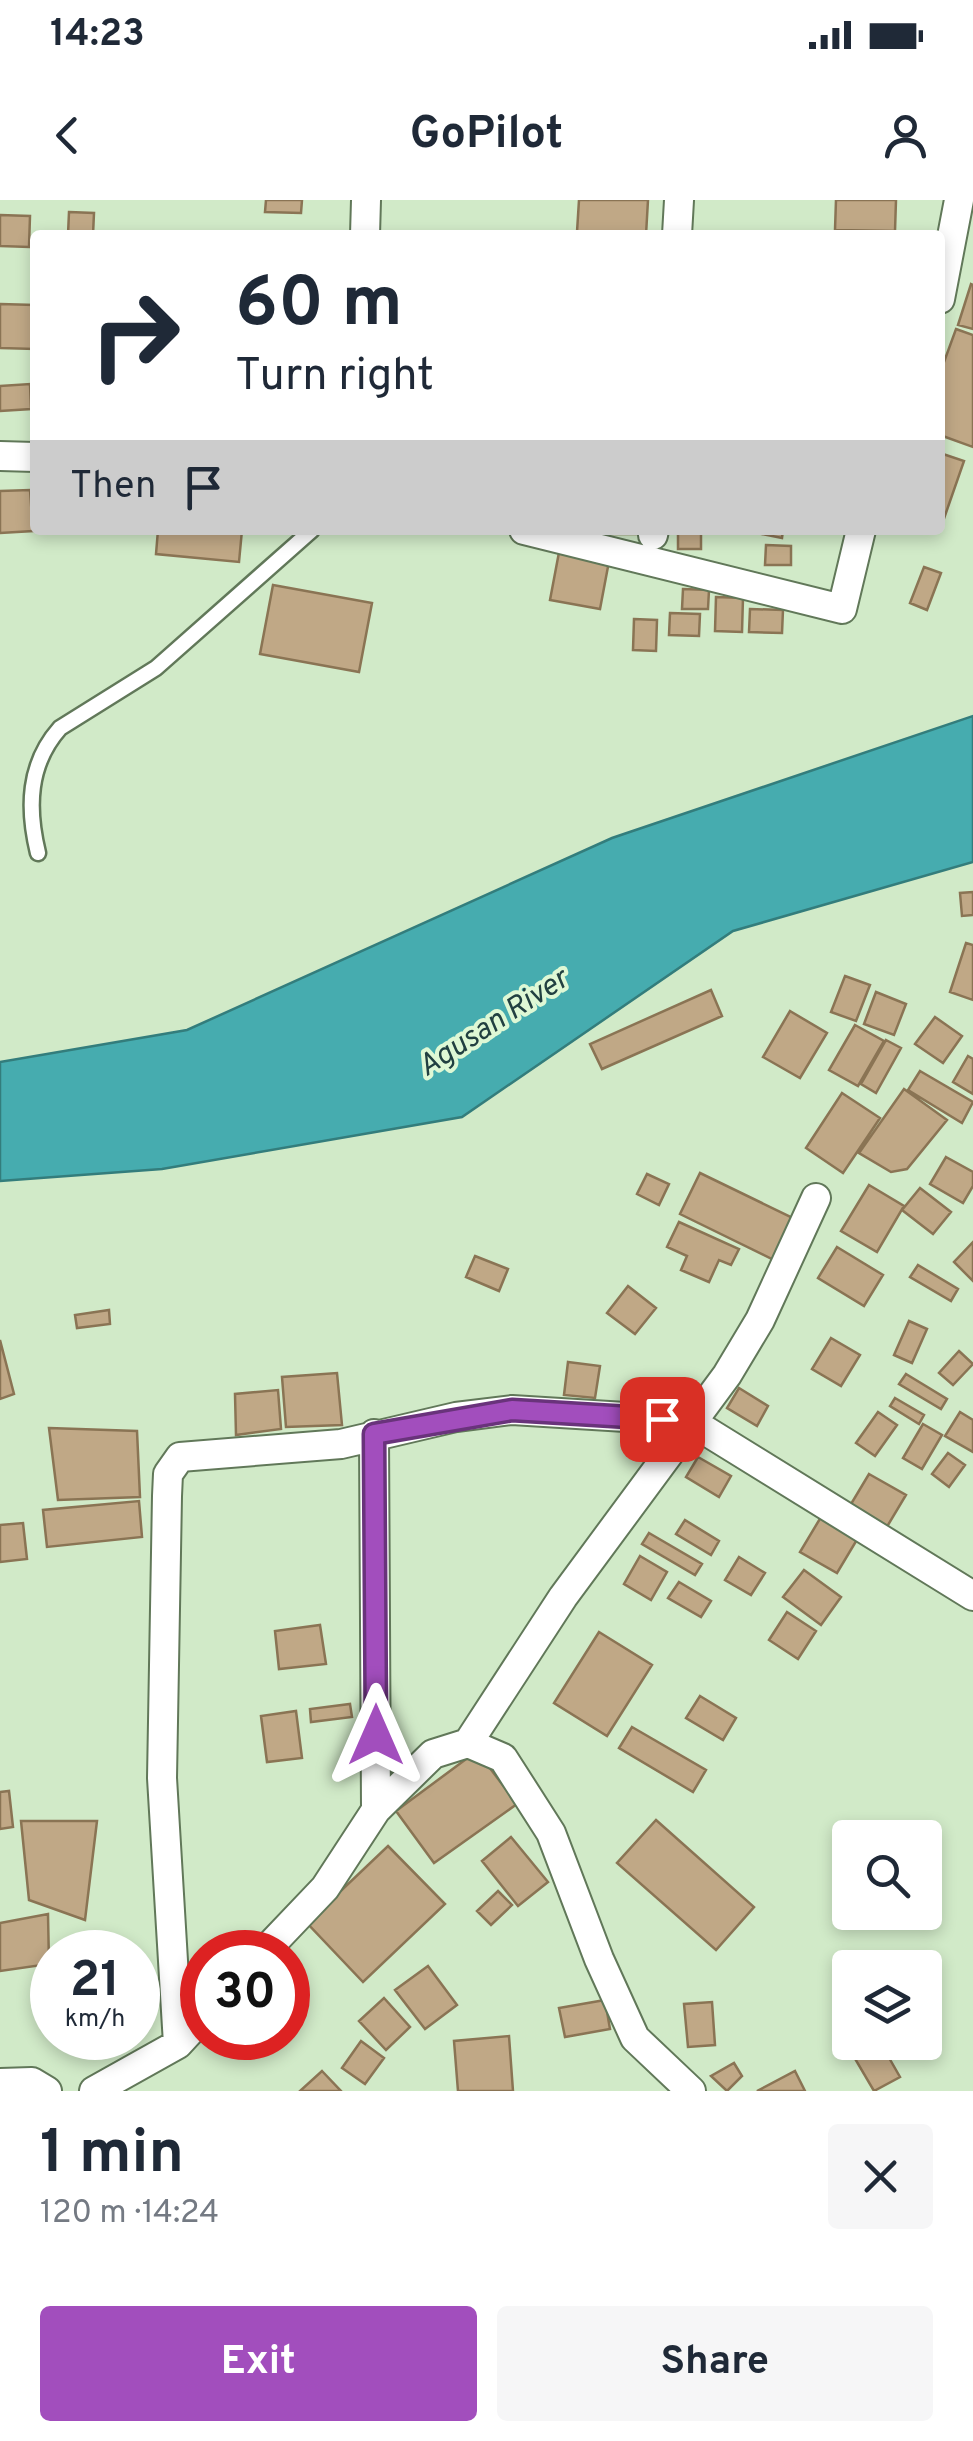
<!DOCTYPE html>
<meta charset="utf-8">
<style>
:root{--surface:#fff;--page:#f6f6f7;--text:#1f2937;--muted:#747a83;--accent:#a24ebd}
body{margin:0;font-family:Overpass,sans-serif;background:var(--page);color:var(--text);height:100vh;display:flex;flex-direction:column;font-size:38px;white-space:nowrap}
*{box-sizing:border-box;margin:0}
p{font-size:32px;color:var(--muted)}
.icon{flex:none;width:55px;height:55px;fill:none;stroke:currentColor;stroke-width:2;stroke-linecap:round;stroke-linejoin:round}
.map{position:relative;height:1891px;overflow:hidden}
.details{display:flex;flex-direction:column;background:var(--surface);flex:1}
.details>*{flex:none}
.banner{position:absolute;left:30px;top:30px;width:915px;height:305px;border-radius:10px;box-shadow:0 5px 15px #0003;background:#fff;color:var(--text);overflow:hidden}
.controls{position:absolute;left:832px;top:1620px;display:grid;gap:20px}
.controls a{display:grid;place-items:center;width:110px;height:110px;border-radius:10px;background:var(--surface);box-shadow:0 5px 15px #0003;font-size:50px}
.speed{position:absolute;left:30px;top:1730px;display:flex;gap:20px;font-size:50px;font-weight:700;text-align:center}
.speed>*{display:grid;place-content:center;width:130px;height:130px;border-radius:50%;background:var(--surface);box-shadow:0 5px 15px #0003;line-height:1}
.speed small{font-size:25px;font-weight:400}
.speed .limit{border:15px solid #d22;background:#fff;color:#111}
.pin{position:absolute;display:grid;place-items:center;width:85px;height:85px;color:#fff;margin:-42px;border-radius:20px;box-shadow:0 5px 15px #0006}
.me{position:absolute;width:110px;margin:-55px;rotate:0deg;stroke-linejoin:round;filter:drop-shadow(0 0 8px #0008)}
.turn{display:flex;align-items:center;gap:35px;height:210px;padding:0 40px;font-size:45px}
.turn .icon{width:130px;height:130px;stroke-width:2.5}
.turn b{display:block;font-size:70px;line-height:85px}
.then{display:flex;align-items:center;height:95px;padding:0 40px;background:#0003;gap:20px;font-size:38px}
.round{display:grid;place-items:center;flex:none;width:105px;height:105px;border-radius:10px;background:var(--page)}
.headline{display:flex;align-items:center;justify-content:space-between;height:170px;padding:0 40px}
h1{font-size:60px;font-weight:700;line-height:75px}
.primary-button{display:flex;gap:20px;margin-top:auto;padding:20px 40px}
.primary-button a{flex:1;height:115px;border-radius:10px;background:var(--accent);color:#fff;font-size:40px;font-weight:700;line-height:115px;text-align:center}
.primary-button a+a{background:var(--page);color:var(--text)}
.status{display:flex;justify-content:space-between;align-items:center;height:70px;padding:0 50px;background:var(--surface);direction:ltr}
.status svg{height:28px;fill:currentColor}
header{display:flex;justify-content:space-between;align-items:center;height:130px;padding:0 40px;background:var(--surface);font-size:45px;font-weight:700}
.map>svg:first-child{display:block}
</style>
<div class="status"><b>14:23</b><svg viewBox="0 0 49 12"><path d="M0 12V9h3v3zM5 12V6h3v6zM10 12V3h3v9zM15 12V0h3v12zM26 1h20v11H26zM47 4h2v5h-2z"/></svg></div>
<header><svg class="icon" aria-label="back" viewBox="0 0 24 24"><path d="M15 5l-7 7 7 7"/></svg>GoPilot<svg class="icon" aria-label="person" viewBox="0 0 24 24"><circle cx="12" cy="8" r="4"/><path d="M4 21q1-7 8-7t8 7"/></svg></header>
<div class="map">
<svg width="973" height="1891" viewBox="0 0 973 1891">
<rect width="100%" height="100%" fill="#d1eac8"/>
<!-- water -->
<path fill="#46acaf" stroke="#337d7c" stroke-width="2.5" d="M973,516V662L733,731L462,917L162,969L0,981V862L187,830L612,638Z"/>
<!-- building -->
<path fill="#c0a886" stroke="#8a7454" stroke-width="2.5" d="M266,0H302L301,13L265,12Z
M579,0H648L646,35L577,32Z
M836,0H896L895,31L835,30Z
M69,12L94,13L93,35H68Z
M0,15L30,16L29,47L0,46Z
M971,84L973,85V129L958,125Z
M0,104L35,105V149L0,148Z
M956,129L973,135V247L940,235V173Z
M30,184L31,209L0,211V186Z
M940,253L964,261L940,330Z
M30,290L33,331L0,333V291Z
M158,330H242L239,362L156,354Z
M577,330H636V334H577Z
M742,330H783L782,338Z
M678,332L701,333V349H678Z
M766,345L791,346V365H765Z
M560,347L610,356L600,409L550,400Z
M924,367L941,373L927,410L910,403Z
M273,385L372,403L359,472L260,454Z
M683,389L709,390L708,409H682Z
M716,397L743,398L742,432L715,431Z
M750,409L783,410L782,433L749,432Z
M670,413L700,414L699,436L669,435Z
M634,419L657,420L656,451L633,450Z
M973,692V715L962,716L960,693Z
M966,743L973,745V800L950,792Z
M845,776L870,785L856,821L831,812Z
M711,790L722,816L602,869L590,844Z
M876,792L906,804L894,835L864,824Z
M790,811L827,833L800,878L763,857Z
M935,817L962,836L943,863L915,844Z
M855,825L884,841L858,886L829,870Z
M886,840L901,848L876,893L861,884Z
M968,856L973,859V894L953,882Z
M920,871L973,902L962,923L908,890Z
M904,889L947,920L907,969L891,972L859,953Z
M842,893L880,918L843,973L806,948Z
M946,957L973,972V986L963,1003L930,984Z
M700,973L795,1019L774,1060L680,1014Z
M647,974L669,984L659,1005L637,994Z
M869,985L904,1006L877,1052L841,1031Z
M920,988L951,1012L933,1034L902,1010Z
M679,1022L739,1049L731,1065L719,1060L709,1082L681,1070L687,1056L667,1047Z
M973,1042V1081L954,1062Z
M837,1047L883,1075L864,1106L818,1078Z
M475,1056L508,1069L499,1091L466,1077Z
M918,1065L958,1089L951,1101L910,1077Z
M628,1086L656,1108L635,1134L607,1113Z
M109,1110L110,1124L77,1128L75,1115Z
M909,1121L927,1129L912,1163L894,1155Z
M831,1138L860,1155L841,1186L812,1169Z
M0,1140L14,1194L0,1199Z
M959,1151L973,1164L953,1185L939,1173Z
M568,1162L600,1166L595,1198L564,1195Z
M337,1173L342,1225L286,1227L282,1177Z
M906,1174L947,1199L941,1209L899,1184Z
M739,1188L768,1206L757,1226L727,1208Z
M278,1190L281,1229L236,1235L235,1194Z
M895,1198L924,1215L919,1224L890,1206Z
M878,1212L897,1225L875,1256L856,1243Z
M960,1212L973,1220V1252L945,1236Z
M923,1224L942,1235L922,1269L903,1258Z
M49,1228L137,1231L140,1297L58,1300Z
M948,1253L965,1265L949,1287L932,1274Z
M698,1257L731,1276L719,1297L686,1277Z
M869,1274L906,1295L882,1335L845,1314Z
M139,1301L142,1337L47,1347L43,1310Z
M824,1312L861,1333L837,1373L800,1352Z
M685,1320L719,1341L711,1355L676,1334Z
M23,1323L27,1359L0,1362V1325Z
M649,1333L702,1364L695,1375L642,1344Z
M640,1356L667,1372L651,1400L624,1384Z
M739,1357L765,1373L751,1395L725,1380Z
M804,1370L841,1397L821,1425L783,1397Z
M679,1382L711,1401L701,1417L668,1398Z
M787,1412L816,1431L798,1459L769,1440Z
M320,1425L326,1464L279,1469L275,1431Z
M599,1432L652,1465L607,1536L554,1503Z
M700,1496L736,1518L723,1540L686,1518Z
M350,1504L352,1517L311,1522L310,1509Z
M296,1511L302,1558L267,1562L261,1516Z
M632,1527L706,1570L693,1592L619,1548Z
M477,1551L517,1604L434,1663L396,1611Z
M9,1591L13,1627L0,1629V1592Z
M656,1620L754,1707L716,1750L617,1663Z
M21,1621H97L85,1720L29,1700Z
M511,1637L548,1682L518,1706L482,1661Z
M388,1646L445,1704L363,1782L307,1723Z
M498,1691L512,1705L491,1725L477,1711Z
M48,1714L49,1764L0,1771V1723Z
M428,1766L457,1805L425,1829L395,1790Z
M384,1798L410,1827L386,1850L359,1821Z
M605,1800L610,1829L565,1837L559,1808Z
M712,1802L715,1845L688,1847L684,1804Z
M509,1836L513,1891H458L454,1841Z
M361,1841L384,1858L365,1884L342,1868Z
M880,1842L900,1877L874,1891L854,1857Z
M734,1863L742,1876L727,1891L711,1876Z
M322,1871L341,1891H300Z
M795,1871L805,1891H757Z"/>
<g fill="none" stroke-linecap="round" stroke-linejoin="round">
<!-- lane casing -->
<g stroke="#617859" stroke-width="19">
<path id="lane" d="M38,653C27,608 28,564 60,528L156,468L312,330"/>
</g>
<!-- street casing -->
<g stroke="#617859" stroke-width="32">
<path id="street" d="M365,35L366,0
M677,35L679,0
M940,99L959,0
M0,256L35,257
M524,330L842,409L861,330
M653,335L654,330
M374,1234L376,1610
M468,1543L503,1558L551,1633L599,1759L635,1838L691,1891
M264,1752L325,1688L376,1610L433,1554L468,1543L563,1397L727,1175L760,1120L816,998
M178,1844L162,1578L167,1296L168,1274L180,1257L341,1244L456,1217L512,1210L690,1221L973,1396
M0,1883L32,1882L47,1891
M94,1891L178,1844L202,1818"/>
</g>
<!-- lane -->
<use href="#lane" stroke="#fff" stroke-width="14"/>
<!-- street -->
<use href="#street" stroke="#fff" stroke-width="28"/>
</g>
<g fill="none" stroke-linecap="round" stroke-linejoin="round">
<!-- route casing -->
<g stroke="#69337b" stroke-width="25">
<path id="route" d="M376,1535L374,1234L512,1210L662,1219"/>
</g>
<!-- route -->
<use href="#route" stroke="#a24ebd" stroke-width="18"/>
</g>
<g text-anchor="middle" dominant-baseline="central" stroke-width="8" stroke-linejoin="round" paint-order="stroke">
<!-- water labels -->
<g font-size="30" font-style="italic" fill="#214041" stroke="#def8d5">
<text transform="translate(494 824) rotate(-33)">Agusan River</text>
</g>
</g>
</svg>
<div class="controls">
<a><svg class="icon" aria-label="search" viewBox="0 0 24 24"><circle cx="10" cy="10" r="6"/><path d="M15 15l6 6"/></svg></a>
<a><svg class="icon" aria-label="layers" viewBox="0 0 24 24"><path d="M12 4l9 5-9 5-9-5zM3 14l9 5 9-5"/></svg></a>
</div>
<div class="speed"><div>21<small>km/h</small></div><div class="limit">30</div></div>
<div class="pin" style="left:662px;top:1219px;background:#d93025"><svg class="icon" aria-label="arrive" viewBox="0 0 24 24"><path d="M6 21V4h12l-3 4 3 4H6"/></svg></div>
<svg class="me" style="left:376px;top:1535px" viewBox="-20 -20 40 40"><path d="M0-17L14 15 0 8-14 15z" fill="#a24ebd" stroke="#fff" stroke-width="4"/></svg>
<div class="banner">
<div class="turn"><svg class="icon" aria-label="right" viewBox="0 0 24 24"><path d="M7 20v-9h11M14 6l5 5-5 5"/></svg><div><b>60 m</b>Turn right</div></div>
<div class="then">Then<svg class="icon" aria-label="arrive" viewBox="0 0 24 24"><path d="M6 21V4h12l-3 4 3 4H6"/></svg></div>
</div>
</div>
<section class="details">
<div class="headline"><div><h1>1 min</h1><p>120 m · 14:24</p></div><a class="round"><svg class="icon" aria-label="close" viewBox="0 0 24 24"><path d="M6 6l12 12M18 6L6 18"/></svg></a></div>
<div class="primary-button"><a>Exit</a><a>Share</a></div>
</section>
